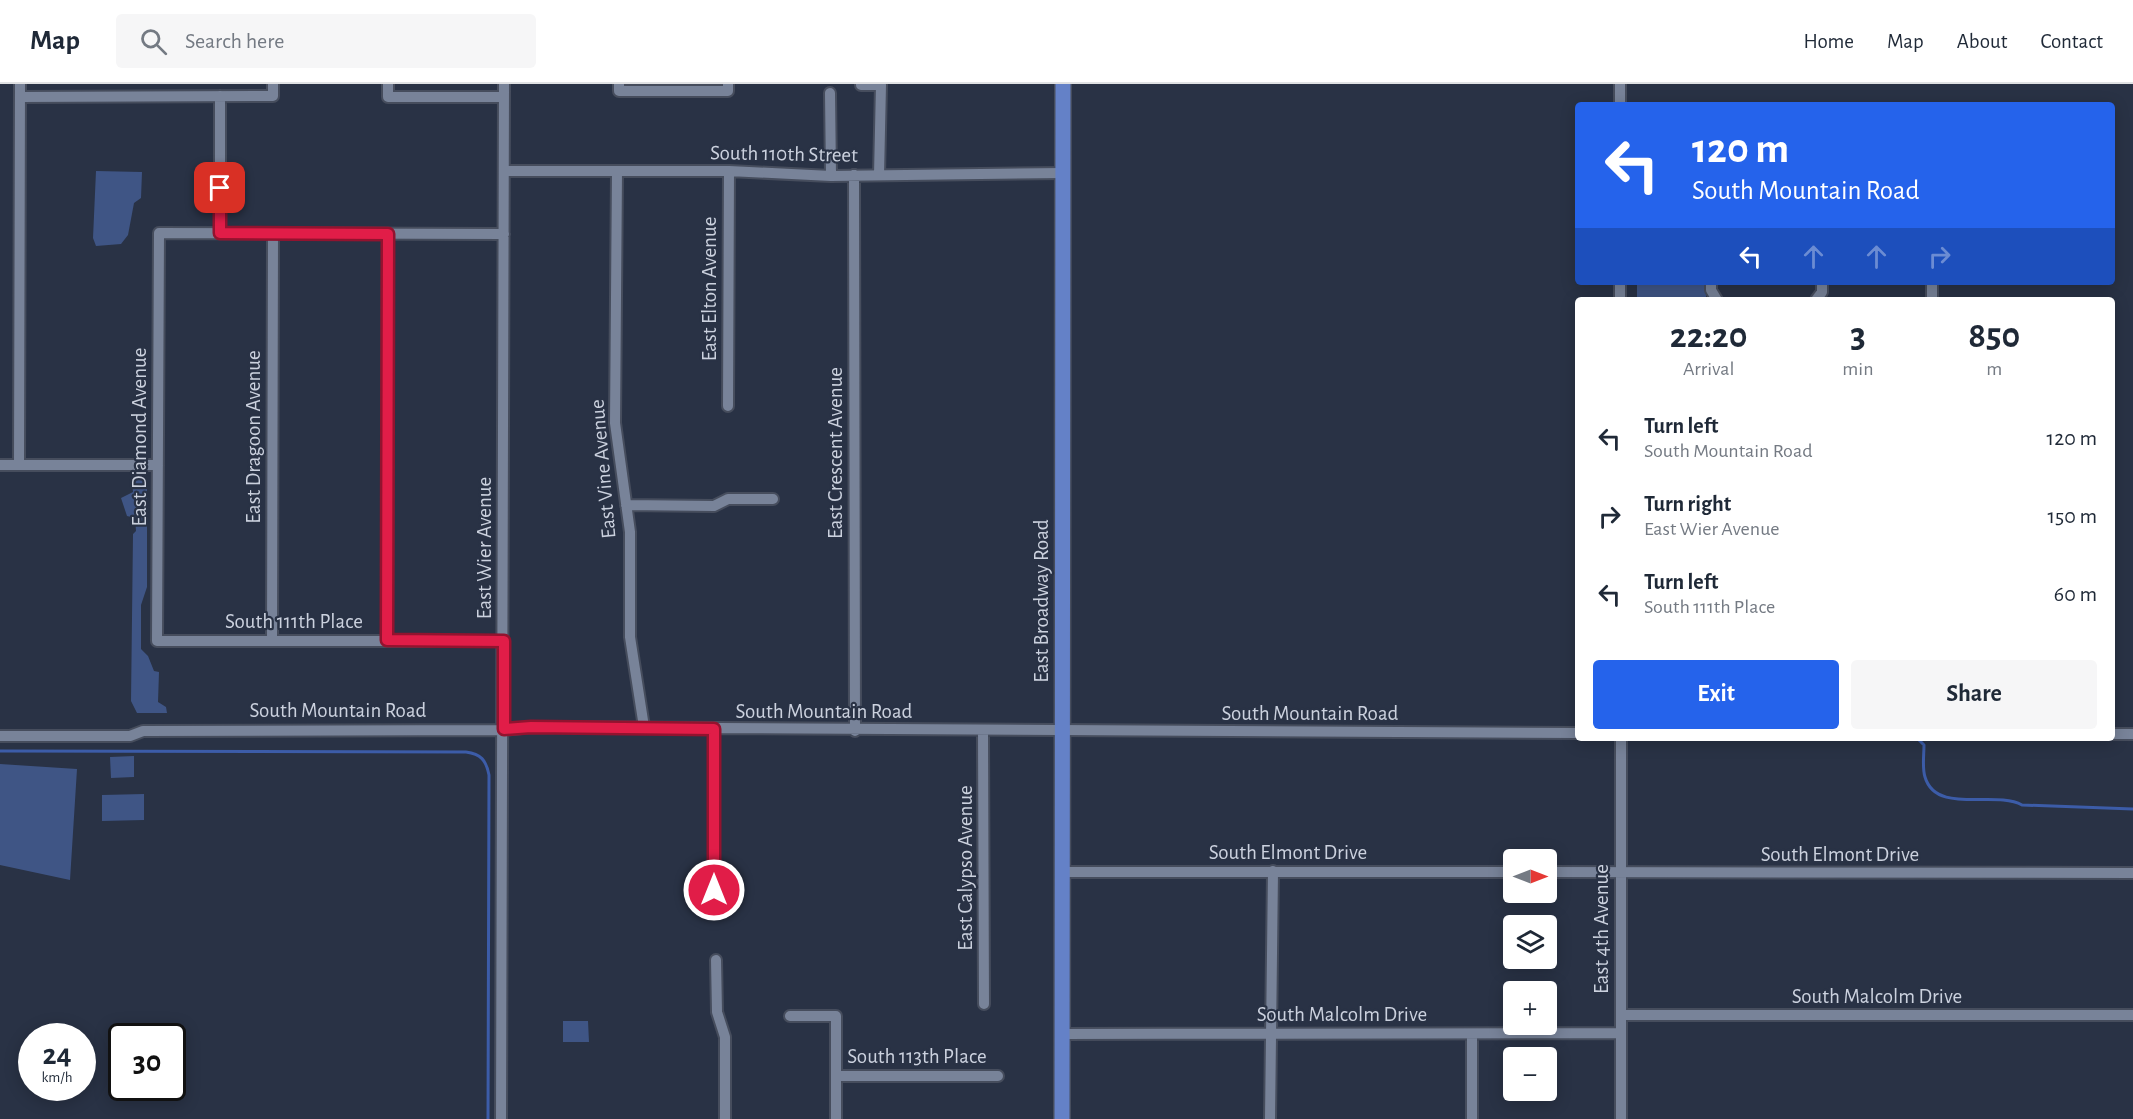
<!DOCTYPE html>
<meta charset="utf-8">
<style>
:root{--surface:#fff;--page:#f6f6f7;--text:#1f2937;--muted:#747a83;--line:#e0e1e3;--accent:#2563eb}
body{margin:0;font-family:"Alegreya Sans",sans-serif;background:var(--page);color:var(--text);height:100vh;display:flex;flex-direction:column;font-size:22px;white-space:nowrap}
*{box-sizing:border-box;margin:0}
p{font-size:20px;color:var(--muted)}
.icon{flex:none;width:33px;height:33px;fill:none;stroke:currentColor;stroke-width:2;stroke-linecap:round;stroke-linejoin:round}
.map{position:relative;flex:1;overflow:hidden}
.panel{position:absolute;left:1575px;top:213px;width:540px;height:444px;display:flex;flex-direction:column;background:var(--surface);border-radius:6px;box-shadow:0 3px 15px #0003}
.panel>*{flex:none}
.banner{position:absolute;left:1575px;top:18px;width:540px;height:183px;border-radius:6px;box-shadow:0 3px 15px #0003;background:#2563eb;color:#fff;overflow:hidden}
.needle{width:39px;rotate:90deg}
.tools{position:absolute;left:1503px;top:765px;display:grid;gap:12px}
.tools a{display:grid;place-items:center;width:54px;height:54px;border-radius:6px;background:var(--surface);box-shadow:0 3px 15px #0003;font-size:30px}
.speed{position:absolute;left:18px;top:939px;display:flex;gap:12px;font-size:30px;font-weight:700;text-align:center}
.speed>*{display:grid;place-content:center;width:78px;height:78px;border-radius:50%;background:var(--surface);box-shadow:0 3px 15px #0003;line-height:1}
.speed small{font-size:15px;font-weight:400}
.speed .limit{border:3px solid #111;border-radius:9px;background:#fff;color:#111}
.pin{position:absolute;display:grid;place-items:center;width:51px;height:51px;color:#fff;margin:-26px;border-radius:12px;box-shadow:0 3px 9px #0006}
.me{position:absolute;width:66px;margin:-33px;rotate:0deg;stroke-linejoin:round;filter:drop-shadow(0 0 4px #0008)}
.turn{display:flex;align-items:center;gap:21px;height:126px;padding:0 18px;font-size:27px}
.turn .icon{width:78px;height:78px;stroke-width:2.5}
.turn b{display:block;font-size:42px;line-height:51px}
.lanes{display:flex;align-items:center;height:57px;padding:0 18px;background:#0003;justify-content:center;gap:30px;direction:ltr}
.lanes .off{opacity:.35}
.eta{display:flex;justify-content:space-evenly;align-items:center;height:102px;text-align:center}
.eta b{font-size:36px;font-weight:700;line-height:42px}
.button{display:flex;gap:12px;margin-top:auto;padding:12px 18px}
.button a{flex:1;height:69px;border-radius:6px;background:var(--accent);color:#fff;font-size:24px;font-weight:700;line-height:69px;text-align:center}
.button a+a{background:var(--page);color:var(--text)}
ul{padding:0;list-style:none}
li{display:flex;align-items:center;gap:18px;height:78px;padding:0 18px}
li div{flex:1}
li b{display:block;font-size:22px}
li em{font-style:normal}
header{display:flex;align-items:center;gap:36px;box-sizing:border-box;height:84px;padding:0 30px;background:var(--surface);border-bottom:2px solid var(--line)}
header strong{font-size:28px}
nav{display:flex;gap:33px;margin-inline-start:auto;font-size:21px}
.search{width:420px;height:54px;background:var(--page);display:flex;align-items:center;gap:15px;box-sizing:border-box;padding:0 21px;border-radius:6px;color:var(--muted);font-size:22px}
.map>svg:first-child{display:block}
</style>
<header>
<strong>Map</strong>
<div class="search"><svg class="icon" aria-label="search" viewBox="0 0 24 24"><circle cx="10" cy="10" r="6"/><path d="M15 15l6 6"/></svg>Search here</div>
<nav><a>Home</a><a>Map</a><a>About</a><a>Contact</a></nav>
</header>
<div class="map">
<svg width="2133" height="1035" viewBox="0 0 2133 1035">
<rect width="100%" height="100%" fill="#293245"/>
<!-- green -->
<path fill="#3f5585" d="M96,87L142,88L141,114L134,119L128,151L121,160L96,162L93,154Z
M1637,198H1706V216H1637Z
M138,391L145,393L147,398V503L141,521V565L148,572L154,587L159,588L158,618L166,623L167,629H137L131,617L133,450L136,447L135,434L127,432L121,414L133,408L132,399Z
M134,672V693L111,694L110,673Z
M0,680L77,685L70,796L0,781Z
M144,710V736L102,737V711Z
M563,937H588L589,958H563Z"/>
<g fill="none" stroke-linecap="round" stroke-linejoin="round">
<!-- stream -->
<path stroke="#3c5ca8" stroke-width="3" d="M1917,654L1924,661C1924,671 1922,684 1925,693C1936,731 1995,706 2022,721L2133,725
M0,667L466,668C481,670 486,676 489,691L488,1035"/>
<!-- minor casing -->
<g stroke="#464d5d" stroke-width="14">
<path id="minor" d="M388,0V13H504
M619,0V7H728V0
M1620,0V21
M861,1H881L879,91
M830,9L831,92
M20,13L273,12V0
M504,87H729L831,92L1063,89
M617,87L615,339L630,448V553L644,643
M854,91L855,647
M220,149V12
M1620,198V216
M1711,198V206L1717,216
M1816,216L1822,208V198
M1932,216V198
M728,322L729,87
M0,381H158
M19,381L20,0
M626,421L714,422L728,415H773
M272,556L273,150
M387,556L388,150
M504,557H157L159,149L504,150
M714,645V806
M983,647L984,920
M2112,650H2133
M0,652H130L143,647L504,646L531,643L1578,649
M1621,654V1035
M1062,788H1514
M1546,788L2133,789
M716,876L717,928L725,953V1035
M1621,931H2133
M790,932H836V1035
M1062,950L1621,949
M1472,950V1035
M836,992H998
M501,1035L504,0
M1270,1035L1273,787"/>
</g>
<!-- major casing -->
<g stroke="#464d5d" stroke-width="18">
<path id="major" d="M1062,1035L1063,0"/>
</g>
<!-- minor -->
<use href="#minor" stroke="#788399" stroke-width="10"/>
<!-- major -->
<use href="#major" stroke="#6481c7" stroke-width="15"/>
</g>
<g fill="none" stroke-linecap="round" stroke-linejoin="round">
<!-- route casing -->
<g stroke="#92132f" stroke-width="15">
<path id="route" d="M220,104V149L388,150L387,556L504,557V645L531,643L714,645V806"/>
</g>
<!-- route -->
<use href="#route" stroke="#e11d48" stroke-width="10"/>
</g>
<g text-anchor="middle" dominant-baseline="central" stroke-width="4.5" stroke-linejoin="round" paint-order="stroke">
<!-- street labels -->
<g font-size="21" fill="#cbd1de" stroke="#293245">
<text transform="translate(784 70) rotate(1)">South 110th Street</text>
<text transform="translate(709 205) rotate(-90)">East Elton Avenue</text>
<text transform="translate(139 353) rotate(-90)">East Diamond Avenue</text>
<text transform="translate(253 353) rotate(-90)">East Dragoon Avenue</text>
<text transform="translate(835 369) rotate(-90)">East Crescent Avenue</text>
<text transform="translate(603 385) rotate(-95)">East Vine Avenue</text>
<text transform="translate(484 464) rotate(-90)">East Wier Avenue</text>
<text transform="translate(1041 517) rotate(-90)">East Broadway Road</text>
<text x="294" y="537">South 111th Place</text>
<text x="338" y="626">South Mountain Road</text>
<text x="824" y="627">South Mountain Road</text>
<text x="1310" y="629">South Mountain Road</text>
<text x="1288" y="768">South Elmont Drive</text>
<text x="1840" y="770">South Elmont Drive</text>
<text transform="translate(965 784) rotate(-90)">East Calypso Avenue</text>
<text transform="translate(1601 845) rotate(-90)">East 4th Avenue</text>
<text x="1877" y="912">South Malcolm Drive</text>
<text x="1342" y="930">South Malcolm Drive</text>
<text x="917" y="972">South 113th Place</text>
</g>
</g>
</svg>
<div class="tools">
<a><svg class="needle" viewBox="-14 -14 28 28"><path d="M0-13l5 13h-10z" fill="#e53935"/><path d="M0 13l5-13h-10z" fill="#747a83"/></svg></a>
<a><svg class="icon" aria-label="layers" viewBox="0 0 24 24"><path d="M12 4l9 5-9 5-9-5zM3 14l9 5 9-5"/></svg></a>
<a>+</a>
<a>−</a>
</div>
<div class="speed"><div>24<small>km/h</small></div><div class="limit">30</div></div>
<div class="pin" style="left:220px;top:104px;background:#d93025"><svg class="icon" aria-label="arrive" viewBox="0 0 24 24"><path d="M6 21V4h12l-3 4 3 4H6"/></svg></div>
<svg class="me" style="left:714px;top:806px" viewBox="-20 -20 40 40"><circle r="17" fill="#e11d48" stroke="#fff" stroke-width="3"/><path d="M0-11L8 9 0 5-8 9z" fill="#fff"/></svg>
<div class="banner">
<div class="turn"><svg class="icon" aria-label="left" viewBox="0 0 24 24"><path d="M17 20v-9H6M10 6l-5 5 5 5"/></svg><div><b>120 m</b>South Mountain Road</div></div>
<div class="lanes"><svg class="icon" aria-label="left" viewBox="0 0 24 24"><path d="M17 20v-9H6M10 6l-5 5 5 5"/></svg><svg class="icon off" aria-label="ahead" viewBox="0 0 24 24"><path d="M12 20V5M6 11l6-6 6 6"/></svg><svg class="icon off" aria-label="ahead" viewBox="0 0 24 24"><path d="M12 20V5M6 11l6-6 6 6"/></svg><svg class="icon off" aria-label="right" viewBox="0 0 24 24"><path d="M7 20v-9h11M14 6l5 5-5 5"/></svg></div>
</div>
<section class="panel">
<div class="eta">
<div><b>22:20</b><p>Arrival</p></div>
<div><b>3</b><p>min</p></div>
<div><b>850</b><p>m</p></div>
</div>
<ul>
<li><svg class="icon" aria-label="left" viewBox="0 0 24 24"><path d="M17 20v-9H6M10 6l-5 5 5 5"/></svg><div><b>Turn left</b><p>South Mountain Road</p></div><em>120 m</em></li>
<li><svg class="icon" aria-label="right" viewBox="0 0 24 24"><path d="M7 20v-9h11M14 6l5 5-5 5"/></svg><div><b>Turn right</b><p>East Wier Avenue</p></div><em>150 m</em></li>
<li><svg class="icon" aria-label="left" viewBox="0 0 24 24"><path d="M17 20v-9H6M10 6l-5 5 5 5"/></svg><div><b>Turn left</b><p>South 111th Place</p></div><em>60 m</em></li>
</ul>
<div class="button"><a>Exit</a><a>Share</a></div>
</section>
</div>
